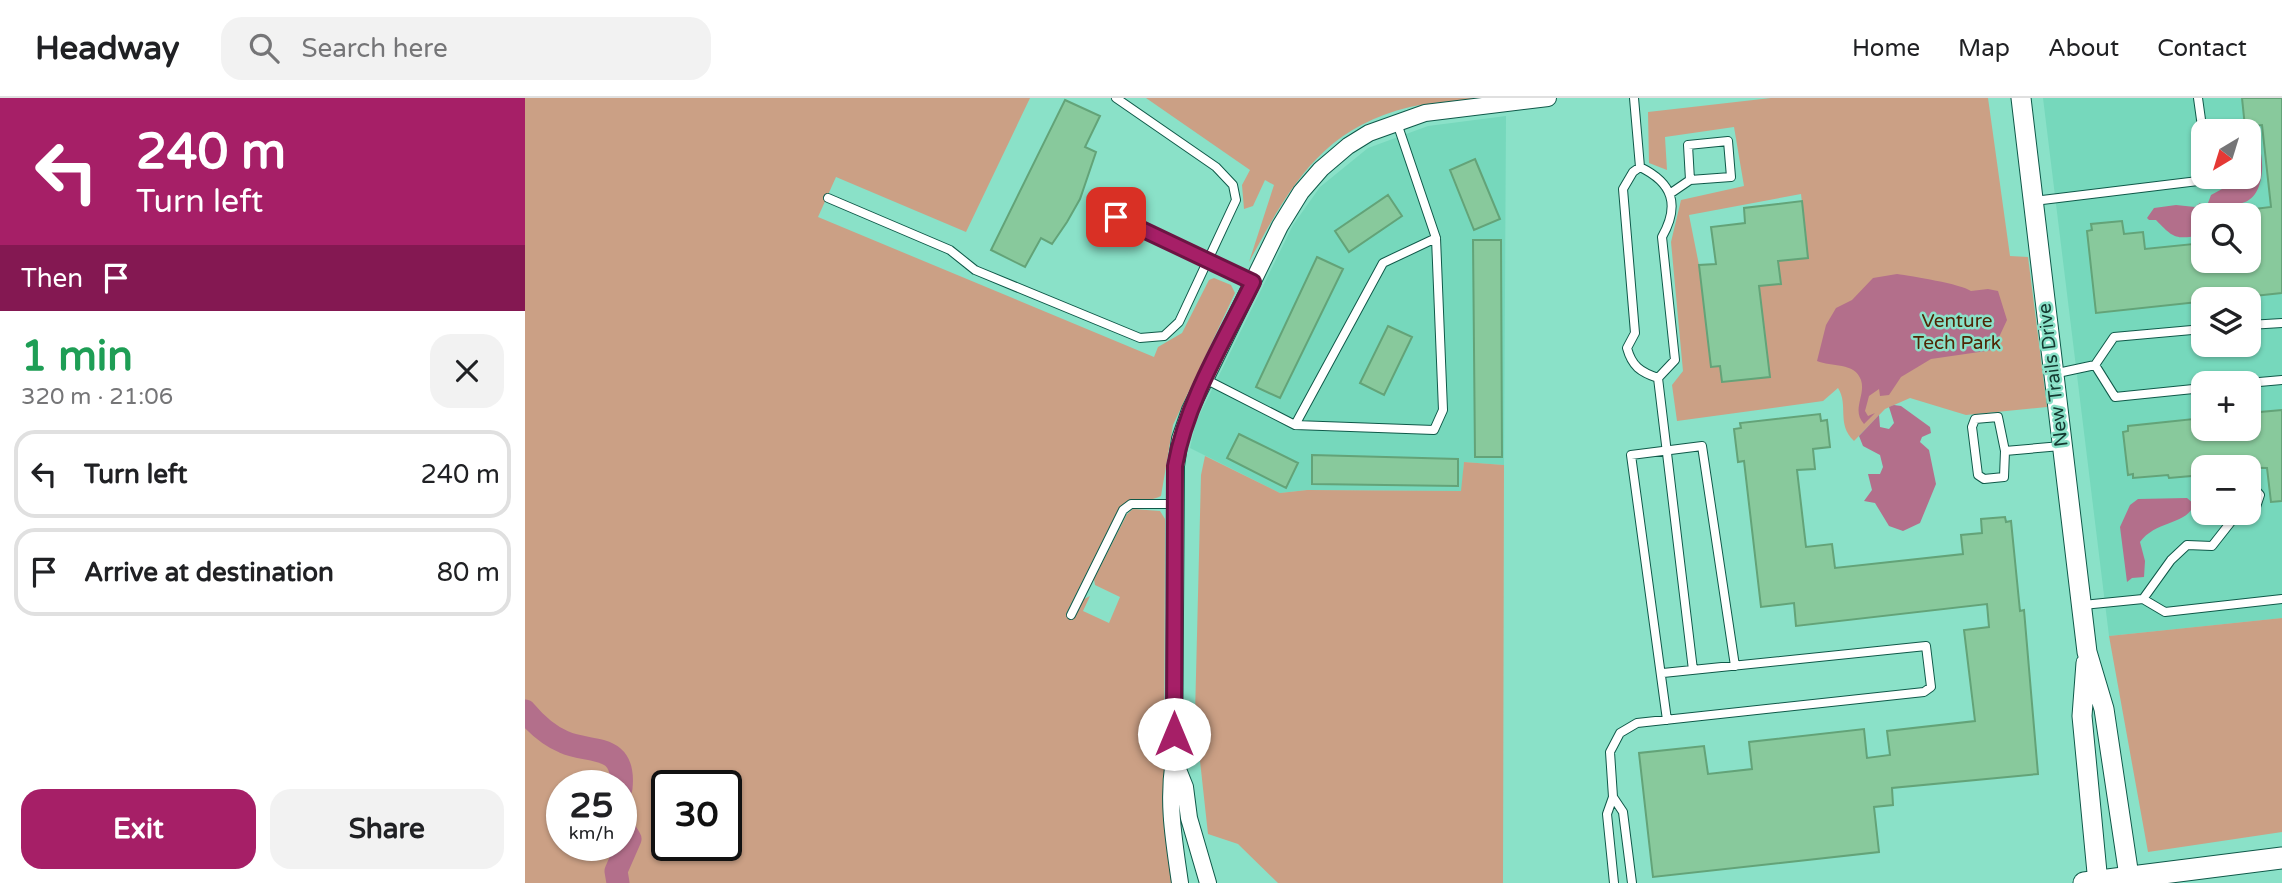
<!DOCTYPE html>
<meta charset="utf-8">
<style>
:root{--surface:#fff;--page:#f2f2f2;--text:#202124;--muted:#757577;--line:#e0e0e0;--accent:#a61f67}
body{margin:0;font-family:"Varela Round",sans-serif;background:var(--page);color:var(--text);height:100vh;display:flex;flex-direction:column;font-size:26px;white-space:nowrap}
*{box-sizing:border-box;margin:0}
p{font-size:23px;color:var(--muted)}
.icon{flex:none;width:38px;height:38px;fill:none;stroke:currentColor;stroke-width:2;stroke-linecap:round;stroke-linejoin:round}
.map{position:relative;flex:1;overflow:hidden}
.side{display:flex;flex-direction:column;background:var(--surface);width:525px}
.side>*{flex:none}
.guide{background:#a61f67;color:#fff;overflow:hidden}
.needle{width:46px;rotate:218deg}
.fabs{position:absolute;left:1666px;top:21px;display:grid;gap:14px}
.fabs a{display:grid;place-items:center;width:70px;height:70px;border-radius:14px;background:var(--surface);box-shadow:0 2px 5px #0004;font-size:35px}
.speed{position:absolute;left:21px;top:672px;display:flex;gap:14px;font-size:35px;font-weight:700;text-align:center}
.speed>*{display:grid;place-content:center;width:91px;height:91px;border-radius:50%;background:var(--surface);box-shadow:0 2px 5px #0004;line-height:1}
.speed small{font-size:18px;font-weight:400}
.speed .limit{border:4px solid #111;border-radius:10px;background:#fff;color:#111}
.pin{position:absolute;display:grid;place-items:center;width:60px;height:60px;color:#fff;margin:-30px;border-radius:14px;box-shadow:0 4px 10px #0006}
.me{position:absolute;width:77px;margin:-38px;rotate:0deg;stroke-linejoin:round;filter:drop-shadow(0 0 5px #0008)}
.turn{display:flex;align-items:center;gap:24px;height:147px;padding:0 21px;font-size:32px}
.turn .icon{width:91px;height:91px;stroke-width:2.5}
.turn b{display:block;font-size:49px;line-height:60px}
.then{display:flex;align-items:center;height:66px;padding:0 21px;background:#0003;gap:14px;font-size:26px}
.round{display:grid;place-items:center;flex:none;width:74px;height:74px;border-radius:21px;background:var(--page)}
.summary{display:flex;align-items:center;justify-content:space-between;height:119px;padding:0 21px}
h1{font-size:42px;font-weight:700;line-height:52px;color:#1e9e55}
.primary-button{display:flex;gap:14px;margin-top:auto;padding:14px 21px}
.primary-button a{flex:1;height:80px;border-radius:21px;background:var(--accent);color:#fff;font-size:28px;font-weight:700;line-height:80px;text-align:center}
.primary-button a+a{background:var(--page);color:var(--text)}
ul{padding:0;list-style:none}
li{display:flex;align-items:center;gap:21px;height:88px;margin:0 14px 10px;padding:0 7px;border:4px solid var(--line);border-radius:21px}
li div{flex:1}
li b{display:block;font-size:26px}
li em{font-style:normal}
header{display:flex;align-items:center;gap:42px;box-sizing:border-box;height:98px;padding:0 35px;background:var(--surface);border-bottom:2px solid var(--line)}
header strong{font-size:33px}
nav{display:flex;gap:38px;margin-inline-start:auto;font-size:24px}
.search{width:490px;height:63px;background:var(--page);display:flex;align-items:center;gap:18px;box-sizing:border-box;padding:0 24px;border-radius:21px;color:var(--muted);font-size:26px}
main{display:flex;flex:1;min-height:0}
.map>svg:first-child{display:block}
</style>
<header>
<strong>Headway</strong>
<div class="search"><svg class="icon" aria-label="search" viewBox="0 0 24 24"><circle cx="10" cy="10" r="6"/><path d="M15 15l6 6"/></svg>Search here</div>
<nav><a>Home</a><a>Map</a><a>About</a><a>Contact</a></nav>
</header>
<main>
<section class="side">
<div class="guide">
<div class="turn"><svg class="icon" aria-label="left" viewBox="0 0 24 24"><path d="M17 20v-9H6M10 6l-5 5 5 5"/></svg><div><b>240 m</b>Turn left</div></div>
<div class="then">Then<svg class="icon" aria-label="arrive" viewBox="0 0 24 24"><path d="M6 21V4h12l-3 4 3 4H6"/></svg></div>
</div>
<div class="summary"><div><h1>1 min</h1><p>320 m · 21:06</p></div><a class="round"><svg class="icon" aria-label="close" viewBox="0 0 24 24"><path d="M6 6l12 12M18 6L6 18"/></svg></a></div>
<ul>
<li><svg class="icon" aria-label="left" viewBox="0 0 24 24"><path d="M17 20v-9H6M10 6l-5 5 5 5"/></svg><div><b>Turn left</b></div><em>240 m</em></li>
<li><svg class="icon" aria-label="arrive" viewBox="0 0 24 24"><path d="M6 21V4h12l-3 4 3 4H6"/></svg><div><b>Arrive at destination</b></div><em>80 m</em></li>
</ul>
<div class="primary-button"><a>Exit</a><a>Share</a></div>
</section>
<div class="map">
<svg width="1757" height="785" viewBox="0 0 1757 785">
<rect width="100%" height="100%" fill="#8ae1c8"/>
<!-- built -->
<path fill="#76d8bc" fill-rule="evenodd" d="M1518,0H1757V520L1584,538ZM1678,33H1724V79H1678ZM1678,117H1724V163H1678ZM1678,201H1724V247H1678ZM1678,285H1724V331H1678ZM1678,369H1724V415H1678Z
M981,18L979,367L939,364L937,393L782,392L755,395L665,350L671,324L768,127L795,89L843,50L903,28Z"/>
<!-- green -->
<path fill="#cba085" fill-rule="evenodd" d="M0,0H505L441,134L311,79L293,119L629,259L633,249L657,235L684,182L689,180L706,187L710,195L648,327L636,398C621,406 606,397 593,412L541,516L549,520L559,501L565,498L558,513L584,525L595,499L570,487L569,481L602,416L608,411L635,413L640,421L639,703L649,785H0ZM37,688H96V747H37ZM142,688H201V747H142Z
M621,0H955C932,3 908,4 885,9C796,30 764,90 724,164L749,87L740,82L728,108L719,111L717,87L725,72Z
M1246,0H1463L1485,158L1503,159L1522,309L1441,317L1385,300L1360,311L1329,343C1311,326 1324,307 1313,290L1298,303L1152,323L1147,287L1158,273L1146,144L1156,102L1219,88L1209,29L1140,39L1142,72L1124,65L1123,14ZM1276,96L1283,159L1253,163L1256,186L1234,188L1245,278L1197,284L1195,268L1186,269L1174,167L1164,117Z
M680,358L755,395L782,392L936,393L939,364L979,367L978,785H753L713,746L683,736L670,617L676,377Z
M1757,520V734L1623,754L1584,538Z"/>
<!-- water -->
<path fill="#b36f8b" d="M1725,32C1740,42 1745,99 1717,105L1715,117H1678V137C1651,141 1650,142 1631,122H1624L1622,120L1629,110L1651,107L1670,109L1675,105L1680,113L1686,97L1697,91L1698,79H1724V33H1718Z
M1372,176C1387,178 1436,186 1446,193L1463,191L1473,193L1482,222L1468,252L1406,261L1376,279L1364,297L1355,298L1354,291L1344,298L1340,313L1343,318L1350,315L1339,326C1326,312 1341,297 1336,282C1330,264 1306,269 1292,263L1301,227L1311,210L1327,202L1348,180Z
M1369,307L1376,308L1405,329L1406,335L1397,339L1395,344L1404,352L1411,386L1395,425L1378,433L1364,428L1350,405L1339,403L1347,392L1343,376H1355L1358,369L1355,357L1338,348L1334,338L1354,317L1355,329L1364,331L1369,325L1364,309Z
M1662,400L1669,406C1663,427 1631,422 1615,444L1620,463L1619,479L1607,480L1602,484L1595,429L1605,407L1613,401Z"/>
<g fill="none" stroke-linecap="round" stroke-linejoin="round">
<!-- river -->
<path stroke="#b36f8b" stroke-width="23" d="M0,613C10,625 25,638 39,644C65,656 101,644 96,690
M93,785L91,773L105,741L96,726"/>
</g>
<!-- building -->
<path fill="#88c99c" stroke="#63a378" stroke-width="2" d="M1717,0H1757V195L1571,215L1562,133L1567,132L1566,126L1597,123L1599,136L1618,134L1620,151L1678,145V163H1724L1722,112L1746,109L1737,27L1720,29Z
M540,2L575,18L560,49L571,54L555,101L542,124L527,146L516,140L500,169L466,152Z
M950,61L975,121L949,132L925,72Z
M863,97L877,118L824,154L810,133Z
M1277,103L1283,160L1253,163L1256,186L1234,188L1245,279L1197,284L1195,268L1186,269L1174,167L1191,166L1186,129L1220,125L1219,110Z
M948,142H976L977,359H950Z
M792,159L818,171L755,300L731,289Z
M863,228L887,239L859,297L835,285Z
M1757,312V403L1746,404L1742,370L1678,369V377L1644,380L1643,377L1608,380V376L1603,377L1598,334L1603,333V328L1678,320V331H1724V315Z
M1295,316L1296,323L1302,322L1305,349L1288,351L1290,371L1272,372L1281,449L1307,446L1310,470L1438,456L1436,437L1457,435L1456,421L1480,419L1481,424L1486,423L1495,513L1499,512L1513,676L1367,690L1368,707L1349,709L1354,754L1128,779L1114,655L1179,648L1183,676L1227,671L1224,644L1339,631L1342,660L1365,657L1362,633L1450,623L1439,532L1464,529L1462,506L1271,528L1269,505L1236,509L1219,363L1213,364L1209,331L1216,330L1215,325Z
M714,336L773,365L761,390L702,360Z
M787,357L933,361V388L787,386Z"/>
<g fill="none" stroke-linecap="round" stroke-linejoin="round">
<!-- service casing -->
<g stroke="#0f5949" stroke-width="10">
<path id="service" d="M1109,0L1115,69
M1673,0L1678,36
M1146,95L1165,82L1163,47L1203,43L1206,79L1165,82
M303,100L425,152L450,172L615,240L639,238L654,224L711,102L708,87L691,69L591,0
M1509,103L1673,83L1679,79
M591,119L728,184
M1724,227L1757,225
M1678,231L1589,239L1570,267L1590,299L1678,290
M1528,276L1570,267
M1133,280L1150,262L1137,139C1155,107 1148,85 1115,69L1108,74L1098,91L1110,235L1102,250C1107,268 1115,274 1133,280L1168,572
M680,281L770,327L909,332L918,312L911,140L872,25
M1723,285L1757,282
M770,327L858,165L911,140
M1480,353L1479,379L1459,381L1453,377L1447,329L1450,321L1473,319L1480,353L1536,348
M1618,501L1646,462L1662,447L1687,448L1709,420L1729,415L1735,397L1724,384
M1558,507L1618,501L1640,514L1757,501
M546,517L598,412L606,406H650
M1142,622L1106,357L1177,348L1210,568
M1088,699L1098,714L1107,785
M1089,785L1082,716L1088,699L1085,654L1095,635L1112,625L1399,594L1406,589L1401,548L1138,575"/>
</g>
<!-- minor casing -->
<g stroke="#0f5949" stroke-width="18">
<path id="minor" d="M650,664L660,689L664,720L683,785
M655,785C649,743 642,704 649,662L651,368L655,341L665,312L755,128L776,94L796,71L823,48L844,35L900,15L1023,0"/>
</g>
<!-- tertiary casing -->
<g stroke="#0f5949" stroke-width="21">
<path id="tertiary" d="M1496,0L1562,554L1579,611L1605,785
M1561,565L1557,618L1573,785"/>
</g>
<!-- secondary casing -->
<g stroke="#0f5949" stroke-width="23">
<path id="secondary" d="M1559,785L1757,760"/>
</g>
<!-- service -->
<use href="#service" stroke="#fff" stroke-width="8"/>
<!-- minor -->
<use href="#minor" stroke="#fff" stroke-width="16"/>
<!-- tertiary -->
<use href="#tertiary" stroke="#fff" stroke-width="19"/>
<!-- secondary -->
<use href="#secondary" stroke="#fff" stroke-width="21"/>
</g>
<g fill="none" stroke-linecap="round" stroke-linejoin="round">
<!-- route casing -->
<g stroke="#6c1443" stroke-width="18">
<path id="route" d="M591,119L728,184C699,243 662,302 650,368L649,636"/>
</g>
<!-- route -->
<use href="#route" stroke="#a61f67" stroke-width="12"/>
</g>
<g text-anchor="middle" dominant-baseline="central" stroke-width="5" stroke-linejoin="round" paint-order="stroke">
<!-- park labels -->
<g font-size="19" fill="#4f2605" stroke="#8ae1c8">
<text x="1432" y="223">Venture<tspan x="1432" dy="22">Tech Park</tspan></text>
</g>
<!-- street labels -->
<g font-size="19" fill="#143930" stroke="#8ae1c8">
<text transform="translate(1528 277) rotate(-97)">New Trails Drive</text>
</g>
</g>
</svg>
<div class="fabs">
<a><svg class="needle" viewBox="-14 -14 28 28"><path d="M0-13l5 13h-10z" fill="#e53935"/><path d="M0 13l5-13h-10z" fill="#757577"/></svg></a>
<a><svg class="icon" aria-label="search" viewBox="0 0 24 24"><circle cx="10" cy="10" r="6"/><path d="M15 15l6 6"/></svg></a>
<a><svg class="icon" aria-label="layers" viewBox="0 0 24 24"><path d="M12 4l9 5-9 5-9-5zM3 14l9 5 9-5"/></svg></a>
<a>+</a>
<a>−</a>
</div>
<div class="speed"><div>25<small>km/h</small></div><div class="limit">30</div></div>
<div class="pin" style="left:591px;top:119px;background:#d93025"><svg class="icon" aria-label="arrive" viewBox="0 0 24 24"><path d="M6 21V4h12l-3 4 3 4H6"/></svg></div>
<svg class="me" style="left:649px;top:636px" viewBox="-20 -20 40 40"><circle r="19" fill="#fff"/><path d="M0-13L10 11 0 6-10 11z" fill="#a61f67"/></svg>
</div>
</main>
